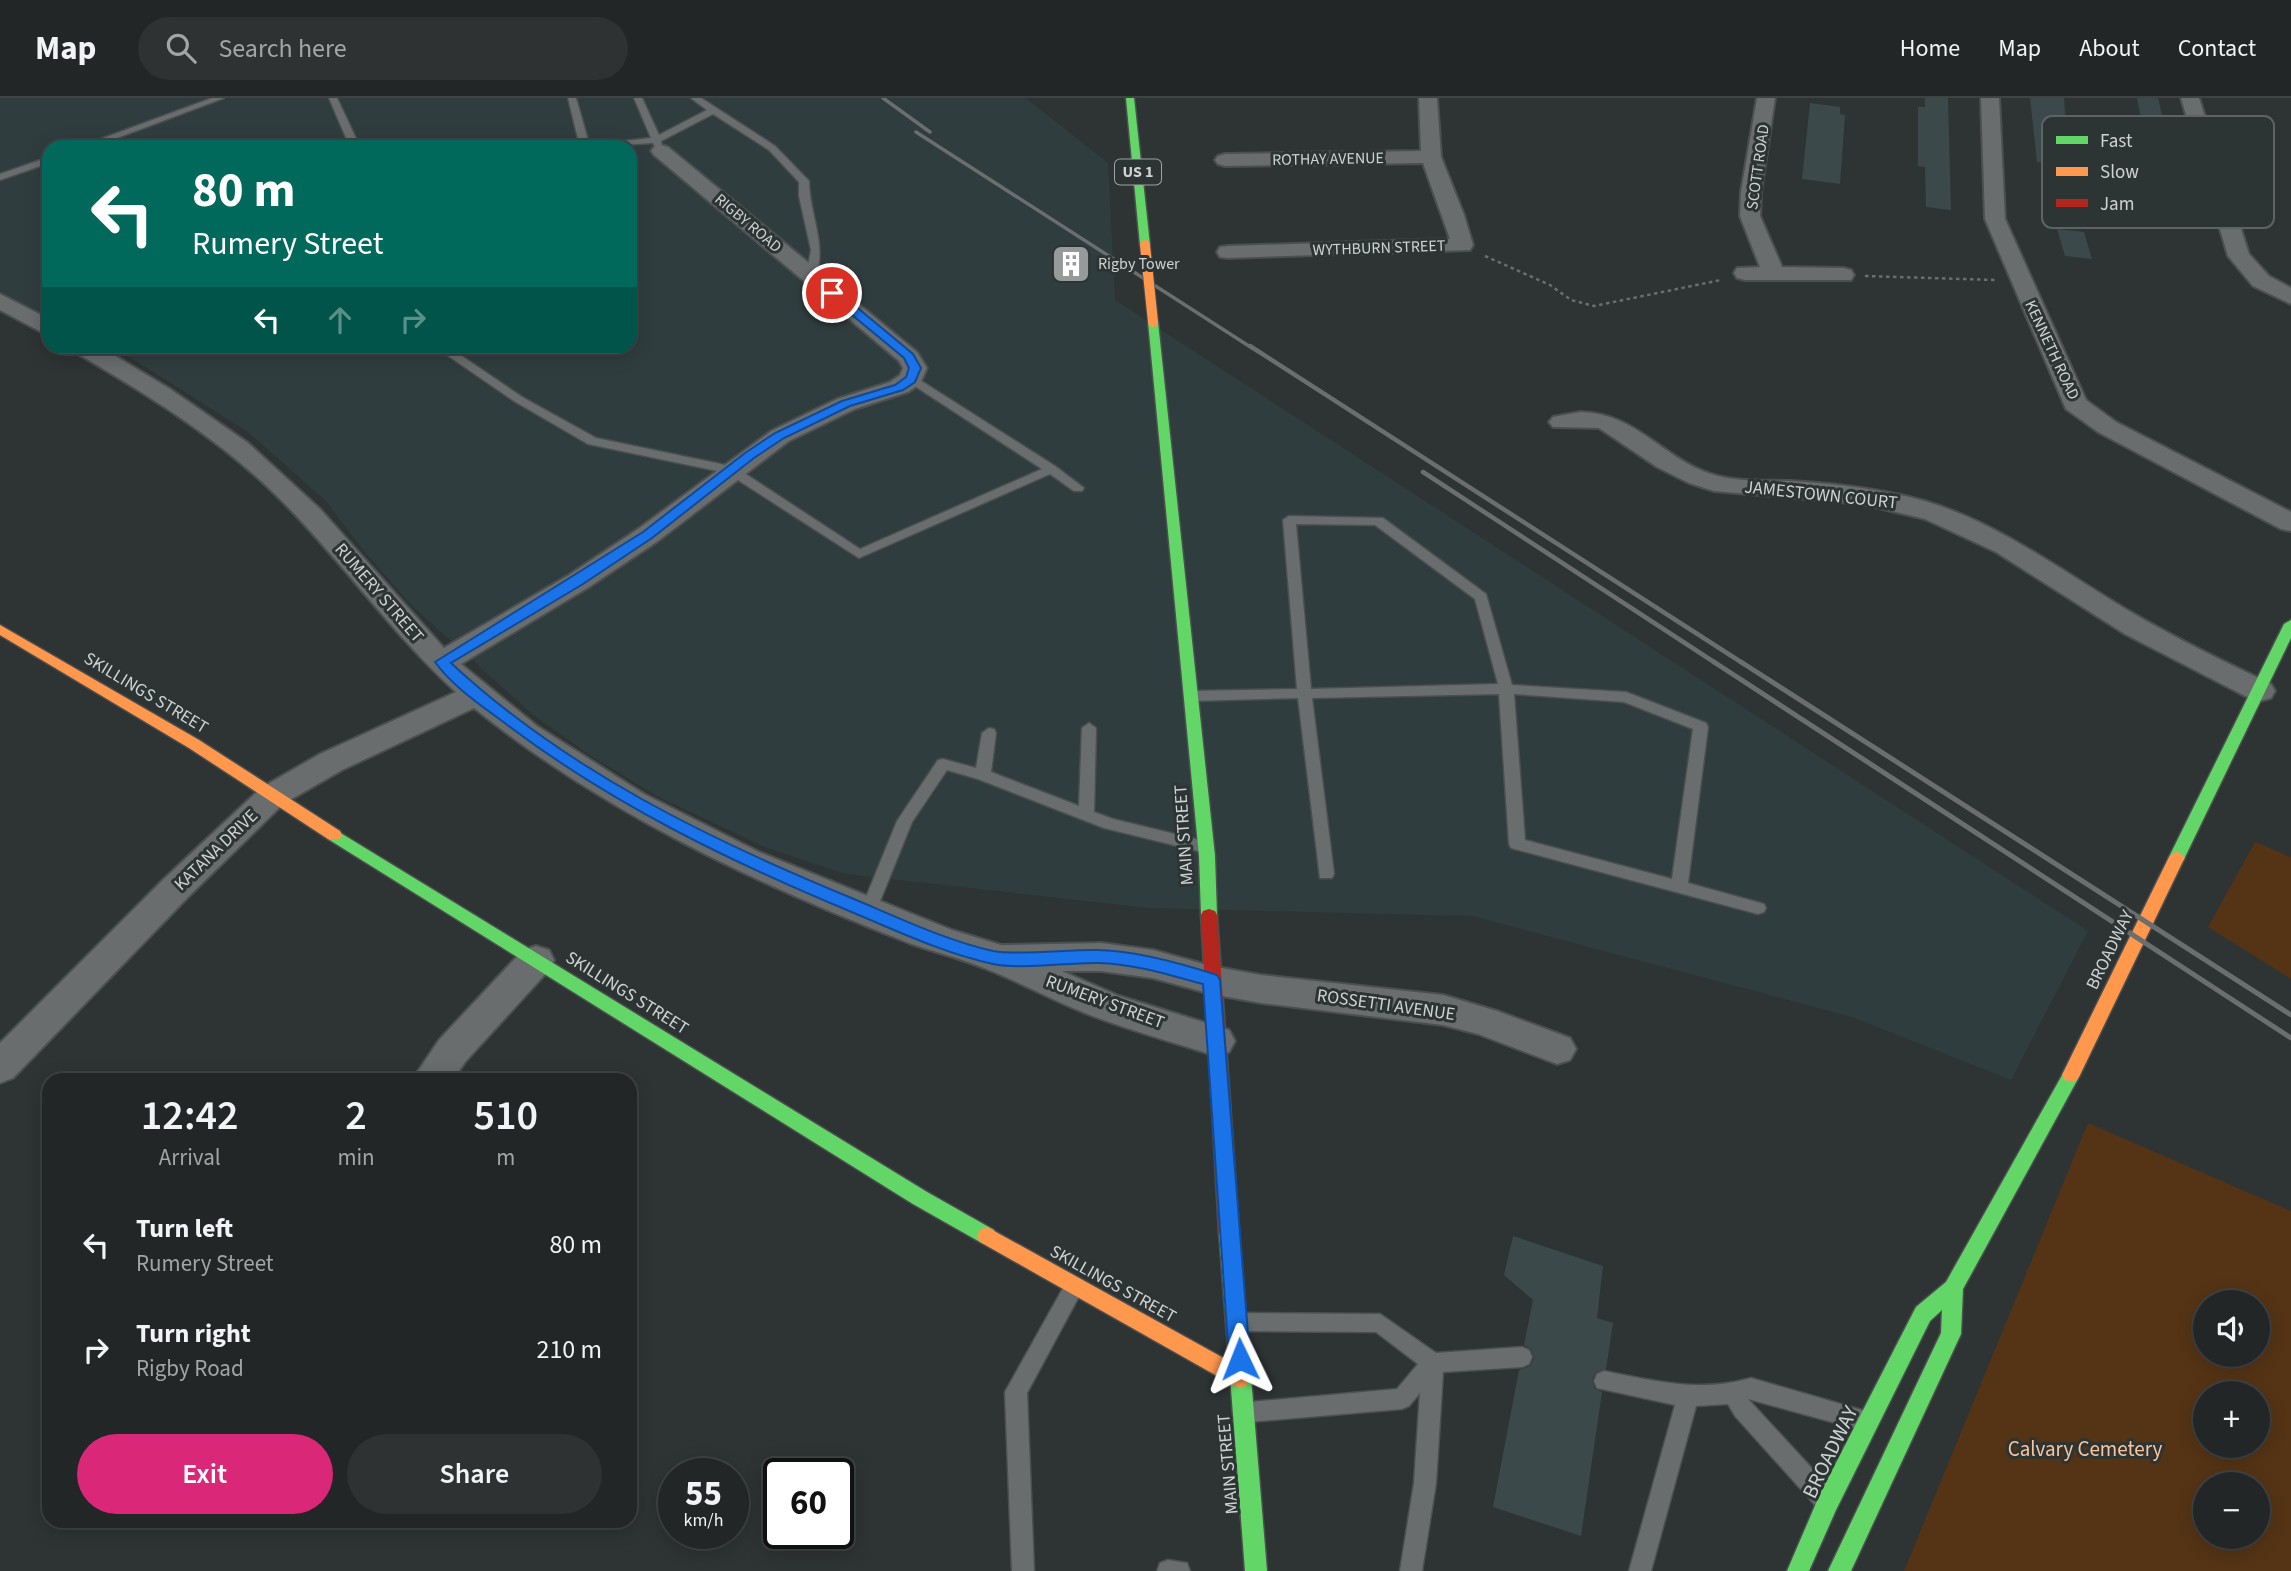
<!DOCTYPE html>
<meta charset="utf-8">
<style>
:root{--surface:#222626;--page:#2e3232;--text:#f1f3f6;--muted:#a2a5a7;--line:#3f4343;--accent:#db2777}
body{margin:0;font-family:"Source Sans 3",sans-serif;background:var(--page);color:var(--text);height:100vh;display:flex;flex-direction:column;font-size:26px;white-space:nowrap}
*{box-sizing:border-box;margin:0}
p{font-size:23px;color:var(--muted)}
.icon{flex:none;width:38px;height:38px;fill:none;stroke:currentColor;stroke-width:2;stroke-linecap:round;stroke-linejoin:round}
.map{position:relative;flex:1;overflow:hidden}
.panel{position:absolute;left:42px;top:975px;width:595px;height:455px;display:flex;flex-direction:column;background:var(--surface);border-radius:21px;box-shadow:0 4px 18px #0003,0 0 0 2px var(--line)}
.panel>*{flex:none}
.hud{position:absolute;left:42px;top:42px;width:595px;height:214px;border-radius:21px;box-shadow:0 4px 18px #0003,0 0 0 2px var(--line);background:#00695c;color:#fff;overflow:hidden}
.tools{position:absolute;left:2193px;top:1192px;display:grid;gap:14px}
.tools a{display:grid;place-items:center;width:77px;height:77px;border-radius:50%;background:var(--surface);box-shadow:0 4px 18px #0003,0 0 0 2px var(--line);font-size:35px}
.speed{position:absolute;left:658px;top:1360px;display:flex;gap:14px;font-size:35px;font-weight:700;text-align:center}
.speed>*{display:grid;place-content:center;width:91px;height:91px;border-radius:50%;background:var(--surface);box-shadow:0 4px 18px #0003,0 0 0 2px var(--line);line-height:1}
.speed small{font-size:18px;font-weight:400}
.speed .limit{border:4px solid #111;border-radius:10px;background:#fff;color:#111}
.pin{position:absolute;display:grid;place-items:center;width:60px;height:60px;color:#fff;margin:-30px;border:4px solid #fff;border-radius:50%;box-shadow:0 2px 7px #0007}
.me{position:absolute;width:77px;margin:-38px;rotate:358deg;stroke-linejoin:round;filter:drop-shadow(0 0 5px #0008)}
.turn{display:flex;align-items:center;gap:24px;height:147px;padding:0 35px;font-size:32px}
.turn .icon{width:91px;height:91px;stroke-width:2.5}
.turn b{display:block;font-size:49px;line-height:60px}
.lanes{display:flex;align-items:center;height:66px;padding:0 35px;background:#0003;justify-content:center;gap:35px;direction:ltr}
.lanes .off{opacity:.35}
.eta{display:flex;justify-content:space-evenly;align-items:center;height:119px;text-align:center}
.eta b{font-size:42px;font-weight:600;line-height:49px}
.primary-button{display:flex;gap:14px;margin-top:auto;padding:14px 35px}
.primary-button a{flex:1;height:80px;border-radius:42px;background:var(--accent);color:#fff;font-size:28px;font-weight:600;line-height:80px;text-align:center}
.primary-button a+a{background:var(--page);color:var(--text)}
ul{padding:0;list-style:none}
li{display:flex;align-items:center;gap:21px;height:105px;padding:0 35px}
li div{flex:1}
li b{display:block;font-size:26px}
li em{font-style:normal}
header{display:flex;align-items:center;gap:42px;box-sizing:border-box;height:98px;padding:0 35px;background:var(--surface);border-bottom:2px solid var(--line)}
header strong{font-size:33px}
nav{display:flex;gap:38px;margin-inline-start:auto;font-size:24px}
.search{width:490px;height:63px;background:var(--page);display:flex;align-items:center;gap:18px;box-sizing:border-box;padding:0 24px;border-radius:38px;color:var(--muted);font-size:26px}
.map>svg:first-child{display:block}
</style>
<header>
<strong>Map</strong>
<div class="search"><svg class="icon" aria-label="search" viewBox="0 0 24 24"><circle cx="10" cy="10" r="6"/><path d="M15 15l6 6"/></svg>Search here</div>
<nav><a>Home</a><a>Map</a><a>About</a><a>Contact</a></nav>
</header>
<div class="map">
<svg width="2291" height="1473" viewBox="0 0 2291 1473">
<rect width="100%" height="100%" fill="#2e3333"/>
<!-- built -->
<path fill="#303d3e" d="M0,0H1026L1108,65L1115,202L2088,833L2011,982L1852,919L1472,818L1149,810L845,776L765,749L658,699L588,656L532,616L410,506L363,452L326,403L248,334L131,260L108,249L630,248V49H49V219L0,195Z"/>
<!-- green -->
<path fill="#553415" fill-rule="evenodd" d="M2255,744L2291,759V881L2208,829Z
M2088,1025L2291,1113V1473H1904ZM2205,1204H2258V1256H2205ZM2205,1295H2258V1348H2205ZM2205,1386H2258V1438H2205Z"/>
<!-- building -->
<path fill="#3c494a" d="M1925,0H1948L1951,112L1926,109L1925,69L1918,68V9H1925Z
M2030,0H2064L2069,68L2037,64Z
M2137,0H2158L2183,107L2155,94Z
M1810,5L1840,9V16L1845,17L1840,86L1802,81Z
M2057,131L2084,134L2092,161L2065,158Z
M1513,1138L1603,1168L1597,1220L1613,1225L1606,1271L1596,1274L1592,1282L1595,1291L1602,1294L1581,1438L1493,1409L1519,1272L1530,1268L1534,1260L1531,1251L1524,1247L1533,1202L1504,1177Z"/>
<g fill="none" stroke-linecap="round" stroke-linejoin="round">
<!-- lane casing -->
<g stroke="#4b4f4f" stroke-width="3">
<path id="lane" d="M212,0H224L93,49H79Z
M329,0H337L360,49H350Z
M568,0H576L590,49H580Z
M634,0H642L659,37L707,12L691,0H701L775,48L809,83C809,116 828,148 815,180L806,178L811,152L799,98V84L769,52L713,16L661,43L663,53H657L653,45L592,49L597,46L651,40Z
M49,59V65L0,82V76Z
M434,248H447L522,299L596,340L735,369L860,451L1042,371L907,283V279H915L1055,368L1084,390L1082,393H1074L1050,376L859,460L727,375L588,346L514,303Z
M1289,418L1383,420L1486,496L1512,587L1626,594L1706,625L1708,629L1688,785L1764,806L1766,810L1764,814L1758,816L1511,750L1509,746L1499,596L1312,600L1334,776L1332,780H1320L1298,600L1191,603L1184,598L1191,593L1297,591L1283,422ZM1296,426L1375,427L1475,501L1498,586L1311,591ZM1514,596L1624,604L1693,631L1672,781L1525,742Z
M1089,625L1096,630L1094,714L1113,721L1212,745L1214,749L1212,753L1206,755L1104,730L978,681L947,672L912,724L874,818H862L860,814L897,723L938,662L943,661L976,670L982,635L989,630L994,631L996,635L991,674L1079,708L1082,630Z
M1074,1180L1081,1183L1084,1189L1027,1295L1034,1473H1012L1005,1294L1067,1183Z
M1240,1215L1380,1216L1436,1255L1522,1249L1529,1252L1532,1259L1529,1266L1522,1269L1443,1274L1436,1385L1422,1473H1400L1414,1385L1420,1295L1409,1308L1402,1311L1249,1324L1242,1321L1238,1314L1242,1307L1249,1304L1397,1291L1418,1266L1376,1234L1240,1233L1233,1231L1230,1224L1233,1217Z
M1604,1273C1655,1283 1699,1295 1751,1280L1865,1313L1873,1316L1876,1323L1873,1330L1865,1333L1748,1301L1831,1391L1834,1399L1831,1407L1823,1410L1815,1407L1735,1318L1728,1306L1696,1308L1651,1473H1629L1675,1307L1597,1290L1594,1283L1597,1276Z
M1168,1462L1187,1465L1190,1473H1157L1160,1465Z"/>
</g>
<!-- street casing -->
<g stroke="#4b4f4f" stroke-width="4">
<path id="street" d="M1419,0H1437L1441,59L1464,117L1473,147L1470,152L1228,160L1220,159L1217,154L1220,149L1228,148L1450,141L1423,65L1225,68L1218,66L1215,62L1218,58L1225,56L1421,53Z
M1757,0H1775L1761,94L1760,118L1782,169L1843,170L1851,172L1854,177L1851,182H1745L1737,180L1734,175L1737,170L1760,169L1740,118L1741,94Z
M1981,0H1999L2005,121L2086,302L2116,324L2291,414V433L2281,431L2098,334L2066,311L1985,121Z
M2181,0H2199L2249,156L2269,178L2291,190V206L2253,188L2228,158Z
M661,47L668,49L917,254L927,270L920,286L908,294L855,311L789,343L658,443L589,489L461,566L537,628L644,696L759,754L952,832L1001,847L1101,845L1153,852L1211,868L1261,877L1443,897L1497,913L1570,940L1576,951L1570,962L1557,966L1478,936L1443,927L1261,905L1211,896L1153,880L1101,873H1062L1119,898L1229,932L1235,943L1229,954L1216,958C1174,944 1131,933 1090,917C1054,903 1020,884 984,870C960,860 934,854 909,845C754,785 605,715 474,610L342,672L283,706L189,798L13,980L0,985V945L165,780L261,690L320,656L456,594C390,534 340,460 276,397C217,339 145,295 73,253L70,248H99L170,291L248,345L320,411L444,550L569,477L638,431L771,333L837,301L890,284L900,277L903,270L899,263L654,57L651,53L654,49Z
M0,196L49,221V238L0,212Z
M1580,314C1639,315 1664,364 1718,378C1742,384 1767,382 1792,383C1838,386 1884,391 1928,404C2002,427 2063,474 2129,513C2175,540 2223,563 2271,586L2275,593L2271,600L2260,603L2249,600L2125,536L1996,454L1925,421L1862,406L1714,393L1689,385L1657,369L1599,330L1553,329L1549,324L1553,319Z
M536,848L549,852L554,862L549,872L465,964L453,982H412L439,942L523,852Z"/>
</g>
<!-- fast casing -->
<g stroke="#4b4f4f" stroke-width="3">
<path id="fast" d="M1126,0H1134L1150,147L1145,150L1140,147Z
M1153,221L1158,224L1215,758L1217,817L1215,821H1203L1201,817L1199,758L1148,224Z
M2291,522V540L2185,759L2183,763H2171L2169,759L2284,526Z
M334,731L927,1094L994,1132L997,1138L994,1144L987,1147L980,1144L913,1106L328,741L326,737Z
M2071,970L2077,972L2080,977L1963,1191L1961,1236L1851,1473H1828L1941,1235L1942,1212L1930,1223L1836,1412L1809,1473H1787L1820,1396L1916,1209L1946,1184L2065,972Z
M1229,1125L1236,1128L1239,1134L1267,1473H1245L1219,1134L1222,1128Z"/>
</g>
<!-- slow casing -->
<g stroke="#4b4f4f" stroke-width="3">
<path id="slow" d="M0,527L199,642L340,733L342,737L340,741H328L189,650L0,537Z
M2177,753L2185,759L2080,977L2077,982L2071,984L2065,982L2062,977L2169,759Z
M987,1129L1247,1273L1250,1280L1247,1287L1240,1290L1233,1287L980,1144L977,1138L980,1132Z"/>
</g>
<!-- jam casing -->
<g stroke="#4b4f4f" stroke-width="3">
<path id="jam" d="M1209,811L1215,813L1217,817L1239,1134L1236,1140L1229,1143L1222,1140L1219,1134L1201,817L1203,813Z"/>
</g>
<!-- path -->
<path stroke="#6a6e6e" stroke-width="2.5" stroke-dasharray="3.5 3.5" stroke-linecap="butt" d="M1485,158L1550,187L1571,202L1594,208L1721,182
M1865,178L1996,182"/>
<!-- lane -->
<use href="#lane" fill="#6a6d6d" fill-rule="evenodd"/>
<!-- street -->
<use href="#street" fill="#6a6d6d" fill-rule="evenodd"/>
<!-- fast -->
<use href="#fast" fill="#63d668" fill-rule="evenodd"/>
<!-- slow -->
<use href="#slow" fill="#ff974d" fill-rule="evenodd"/>
<!-- jam -->
<use href="#jam" fill="#b3261e" fill-rule="evenodd"/>
<!-- rail-far2 -->
<path stroke="#6a6e6e" stroke-width="3.5" d="M883,0L930,34
M916,34L1252,250"/>
<!-- rail-far1 -->
<path stroke="#6a6e6e" stroke-width="4.5" d="M1250,248L1744,566
M1423,374L1717,566"/>
<!-- rail -->
<path stroke="#6a6e6e" stroke-width="5" d="M1714,564L2291,940
M1741,564L2291,917"/>
<!-- slow-bridge casing -->
<g stroke="#4b4f4f" stroke-width="12" stroke-linecap="butt">
<path id="slow-bridge" d="M1145,147L1153,224"/>
</g>
<!-- slow-bridge -->
<use href="#slow-bridge" stroke="#ff974d" stroke-width="10"/>
</g>
<!-- route -->
<path fill="#1a73e8" stroke="#114b97" stroke-width="2" d="M828,192H836L913,256L921,270L915,284L903,292L850,308L784,340L754,360L652,440L583,486L451,565C566,672 710,742 854,801C899,820 945,842 993,853C1019,858 1070,851 1099,852C1138,853 1180,865 1217,877L1220,882L1250,1261L1247,1268L1240,1271L1232,1268L1229,1261L1203,886C1169,877 1134,866 1099,865C1069,864 1020,872 993,866C946,856 899,834 854,815C731,764 613,707 506,626C482,608 453,589 435,564L643,434L745,355L775,335L842,303L895,287L906,279L909,270L904,260L828,197Z"/>
<!-- icons -->
<defs>
<g id="building-square" transform="scale(2.0125)"><rect x="-9" y="-9" width="18" height="18" rx="4" fill="#969a9b" stroke="#2d3434"/><path d="M-4-6H4V6H1V3H-1V6H-4ZM-2.5-4.3h1.7v1.8h-1.7ZM.8-4.3h1.7v1.8H.8ZM-2.5-1h1.7V.8h-1.7ZM.8-1h1.7V.8H.8Z" fill="#fff"/></g>
</defs>
<g fill-rule="evenodd">
<use href="#building-square" x="1071" y="166"/>
</g>
<g text-anchor="middle" dominant-baseline="central" stroke-width="6" stroke-linejoin="round" paint-order="stroke">
<!-- far-street labels -->
<g font-size="16" fill="#ced2d3" stroke="#2d3434">
<text transform="translate(1328 61) rotate(-1)">ROTHAY AVENUE</text>
<text transform="translate(1758 69) rotate(-82)">SCOTT ROAD</text>
<text transform="translate(748 125) rotate(40)">RIGBY ROAD</text>
<text transform="translate(1379 150) rotate(-2)">WYTHBURN STREET</text>
<text transform="translate(2052 252) rotate(65)">KENNETH ROAD</text>
</g>
<!-- shield labels -->
<rect fill="#2d3434" stroke="#9ea3a3" stroke-width="2" x="1115" y="61.5" width="46" height="25" rx="5"/>
<g font-size="16" font-weight="bold" fill="#ced2d3">
<text x="1138" y="74">US 1</text>
</g>
<!-- far-poi labels -->
<g font-size="16" fill="#ced2d3" stroke="#2d3434" text-anchor="start">
<text x="1098" y="166">Rigby Tower</text>
</g>
<!-- street labels -->
<g font-size="18" fill="#ced2d3" stroke="#2d3434">
<text transform="translate(1821 397) rotate(6)">JAMESTOWN COURT</text>
<text transform="translate(379 495) rotate(49)">RUMERY STREET</text>
<text transform="translate(146 595) rotate(31)">SKILLINGS STREET</text>
<text transform="translate(1184 737) rotate(-94)">MAIN STREET</text>
<text transform="translate(216 752) rotate(-44)">KATANA DRIVE</text>
<text transform="translate(2110 852) rotate(-64)">BROADWAY</text>
<text transform="translate(627 895) rotate(32)">SKILLINGS STREET</text>
<text transform="translate(1105 904) rotate(20)">RUMERY STREET</text>
<text transform="translate(1386 907) rotate(8)">ROSSETTI AVENUE</text>
<text transform="translate(1113 1186) rotate(29)">SKILLINGS STREET</text>
<text transform="translate(1228 1366) rotate(-95)">MAIN STREET</text>
</g>
<!-- near-park labels -->
<g font-size="21" fill="#f9c59e" stroke="#2d3434">
<text x="2085" y="1351">Calvary Cemetery</text>
</g>
<!-- near-street labels -->
<g font-size="21" fill="#ced2d3" stroke="#2d3434">
<text transform="translate(1830 1354) rotate(-64)">BROADWAY</text>
</g>
</g>
<!-- legend -->
<rect x="2042" y="18" width="232" height="112" rx="10" fill="#2d3434" stroke="#5d6364" stroke-width="2"/>
<rect x="2056" y="38" width="32" height="8" fill="#63d668"/>
<rect x="2056" y="69" width="32" height="9" fill="#ff974d"/>
<rect x="2056" y="101" width="32" height="8" fill="#b3261e"/>
<g font-size="19" fill="#ced2d3">
<text x="2100" y="49">Fast</text>
<text x="2100" y="80">Slow</text>
<text x="2100" y="112">Jam</text>
</g>
</svg>
<div class="tools">
<a><svg class="icon" aria-label="sound" viewBox="0 0 24 24"><path d="M4 9h4l5-4v14l-5-4H4zM17 9q2 3 0 6"/></svg></a>
<a>+</a>
<a>−</a>
</div>
<div class="speed"><div>55<small>km/h</small></div><div class="limit">60</div></div>
<div class="pin" style="left:832px;top:195px;background:#d93025"><svg class="icon" aria-label="arrive" viewBox="0 0 24 24"><path d="M6 21V4h12l-3 4 3 4H6"/></svg></div>
<svg class="me" style="left:1240px;top:1261px" viewBox="-20 -20 40 40"><path d="M0-17L14 15 0 8-14 15z" fill="#1a73e8" stroke="#fff" stroke-width="4"/></svg>
<div class="hud">
<div class="turn"><svg class="icon" aria-label="left" viewBox="0 0 24 24"><path d="M17 20v-9H6M10 6l-5 5 5 5"/></svg><div><b>80 m</b>Rumery Street</div></div>
<div class="lanes"><svg class="icon" aria-label="left" viewBox="0 0 24 24"><path d="M17 20v-9H6M10 6l-5 5 5 5"/></svg><svg class="icon off" aria-label="ahead" viewBox="0 0 24 24"><path d="M12 20V5M6 11l6-6 6 6"/></svg><svg class="icon off" aria-label="right" viewBox="0 0 24 24"><path d="M7 20v-9h11M14 6l5 5-5 5"/></svg></div>
</div>
<section class="panel">
<div class="eta">
<div><b>12:42</b><p>Arrival</p></div>
<div><b>2</b><p>min</p></div>
<div><b>510</b><p>m</p></div>
</div>
<ul>
<li><svg class="icon" aria-label="left" viewBox="0 0 24 24"><path d="M17 20v-9H6M10 6l-5 5 5 5"/></svg><div><b>Turn left</b><p>Rumery Street</p></div><em>80 m</em></li>
<li><svg class="icon" aria-label="right" viewBox="0 0 24 24"><path d="M7 20v-9h11M14 6l5 5-5 5"/></svg><div><b>Turn right</b><p>Rigby Road</p></div><em>210 m</em></li>
</ul>
<div class="primary-button"><a>Exit</a><a>Share</a></div>
</section>
</div>
